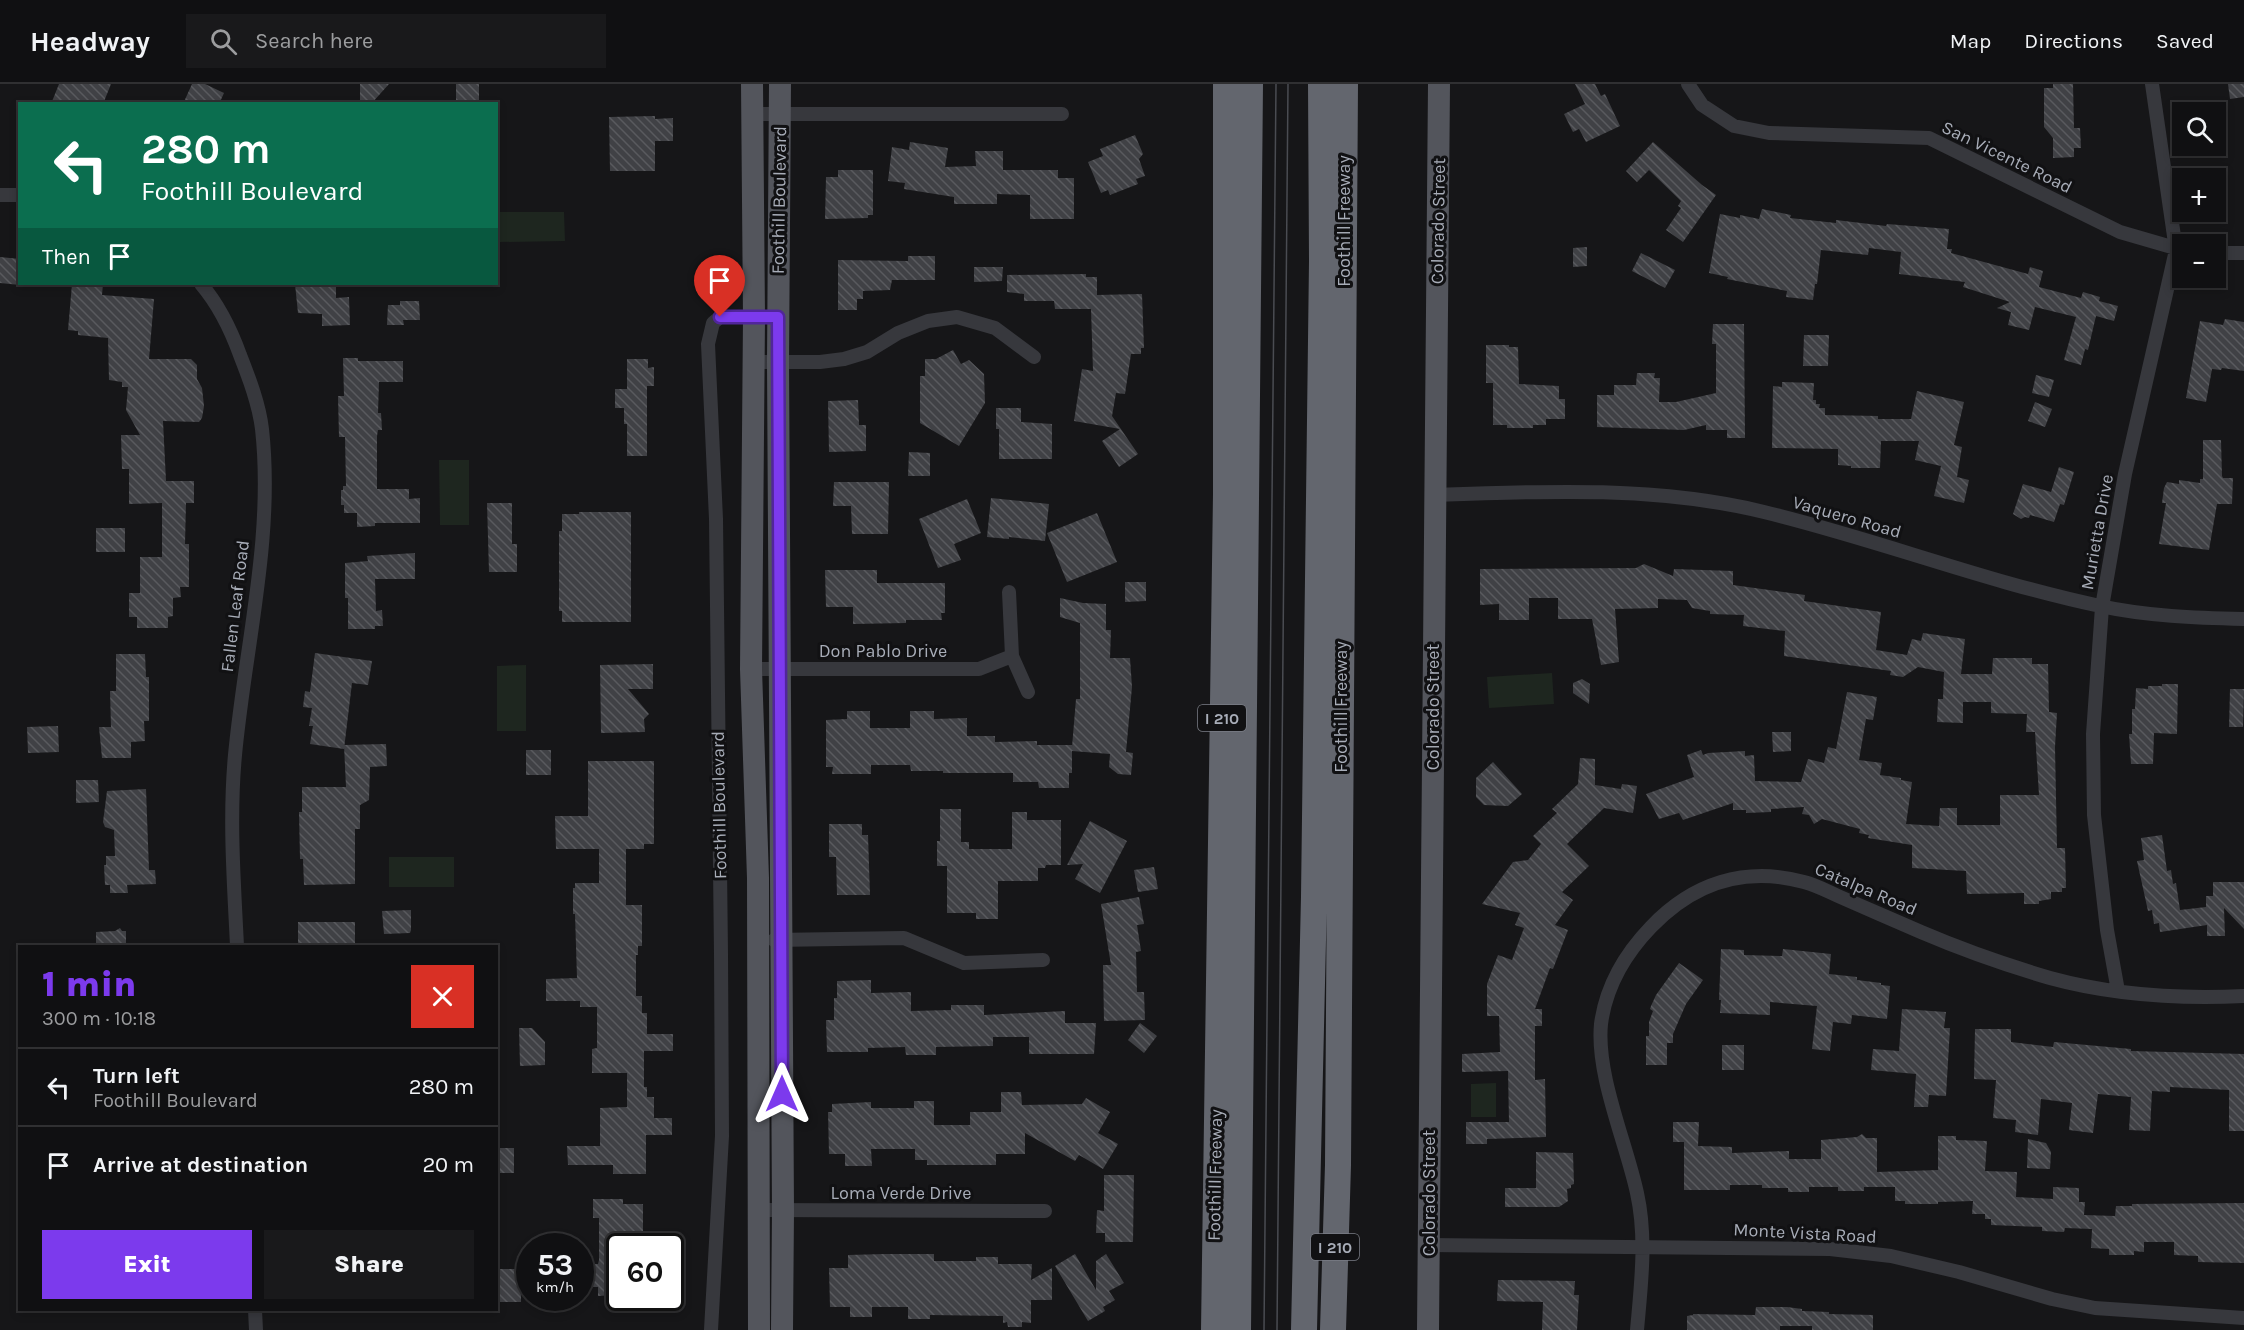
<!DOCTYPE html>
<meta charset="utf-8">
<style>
:root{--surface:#101012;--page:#19191b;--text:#f1f3f6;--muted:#9c9d9f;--line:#303032;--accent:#7c3aed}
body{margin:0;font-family:Karla,sans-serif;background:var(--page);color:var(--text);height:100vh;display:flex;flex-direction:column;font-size:22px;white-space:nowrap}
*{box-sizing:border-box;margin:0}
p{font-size:20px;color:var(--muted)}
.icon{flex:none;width:33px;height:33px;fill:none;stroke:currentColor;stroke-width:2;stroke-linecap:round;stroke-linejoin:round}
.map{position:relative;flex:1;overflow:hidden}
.details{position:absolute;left:18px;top:861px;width:480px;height:366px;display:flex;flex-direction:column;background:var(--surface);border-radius:0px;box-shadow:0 3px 9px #0003,0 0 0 2px var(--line)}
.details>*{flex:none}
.banner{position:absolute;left:18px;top:18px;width:480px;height:183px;border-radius:0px;box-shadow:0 3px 9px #0003,0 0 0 2px var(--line);background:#0b6e4f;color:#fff;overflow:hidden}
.buttons{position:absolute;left:2172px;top:18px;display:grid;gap:12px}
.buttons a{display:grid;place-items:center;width:54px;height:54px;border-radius:0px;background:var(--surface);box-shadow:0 3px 9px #0003,0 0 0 2px var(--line);font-size:30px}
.speed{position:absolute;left:516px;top:1149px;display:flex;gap:12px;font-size:30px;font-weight:700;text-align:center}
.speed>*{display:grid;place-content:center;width:78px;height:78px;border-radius:50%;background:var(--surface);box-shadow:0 3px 9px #0003,0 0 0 2px var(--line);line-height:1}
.speed small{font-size:15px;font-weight:400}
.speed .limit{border:3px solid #111;border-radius:9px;background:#fff;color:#111}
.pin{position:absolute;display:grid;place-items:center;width:51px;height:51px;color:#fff;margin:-62px -26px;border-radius:50% 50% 50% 0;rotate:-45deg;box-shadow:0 0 6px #0007}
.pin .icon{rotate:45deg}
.me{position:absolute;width:66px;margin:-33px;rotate:0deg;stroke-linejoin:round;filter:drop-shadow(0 0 4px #0008)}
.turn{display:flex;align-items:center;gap:21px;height:126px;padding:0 24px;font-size:27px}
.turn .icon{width:78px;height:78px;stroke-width:2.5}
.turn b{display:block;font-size:42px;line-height:51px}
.then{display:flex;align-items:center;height:57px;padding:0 24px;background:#0003;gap:12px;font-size:22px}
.round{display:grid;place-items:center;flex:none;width:63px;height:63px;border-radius:0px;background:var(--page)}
.summary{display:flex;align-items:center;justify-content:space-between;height:102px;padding:0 24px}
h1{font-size:36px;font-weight:800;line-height:45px;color:var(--accent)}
.button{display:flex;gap:12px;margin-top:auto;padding:12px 24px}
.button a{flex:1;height:69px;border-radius:0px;background:var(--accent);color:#fff;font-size:24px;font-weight:800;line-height:69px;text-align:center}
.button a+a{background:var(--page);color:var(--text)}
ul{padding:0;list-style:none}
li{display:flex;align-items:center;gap:18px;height:78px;padding:0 24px;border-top:2px solid var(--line)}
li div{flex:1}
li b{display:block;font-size:22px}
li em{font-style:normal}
header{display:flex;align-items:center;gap:36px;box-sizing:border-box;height:84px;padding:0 30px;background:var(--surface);border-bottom:2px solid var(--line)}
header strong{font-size:28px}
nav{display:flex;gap:33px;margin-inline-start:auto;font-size:21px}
.search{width:420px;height:54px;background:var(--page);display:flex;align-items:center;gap:15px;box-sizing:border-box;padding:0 21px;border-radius:0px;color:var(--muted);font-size:22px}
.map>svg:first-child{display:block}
</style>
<header>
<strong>Headway</strong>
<div class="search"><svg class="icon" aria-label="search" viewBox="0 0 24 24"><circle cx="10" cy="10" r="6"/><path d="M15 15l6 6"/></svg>Search here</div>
<nav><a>Map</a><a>Directions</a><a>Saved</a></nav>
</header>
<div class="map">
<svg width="2244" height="1246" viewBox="0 0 2244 1246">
<defs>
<pattern id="building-back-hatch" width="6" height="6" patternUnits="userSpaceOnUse" patternTransform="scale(1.5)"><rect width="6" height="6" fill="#404145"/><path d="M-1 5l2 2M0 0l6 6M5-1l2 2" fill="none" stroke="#595a5e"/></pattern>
</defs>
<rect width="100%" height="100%" fill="#161618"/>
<!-- green -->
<path fill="#1e261f" d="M500,128H564L565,157L500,158Z
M439,376H469V441H440Z
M526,581V647H497V582Z
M1552,589L1554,620L1489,624L1487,593Z
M389,773H454V803H389Z
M1496,999V1033H1471V1000Z"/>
<!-- building -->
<path fill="url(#building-back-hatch)" d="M59,0H111L103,20H51Z
M192,0H205L224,9L219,20H183Z
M360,0H389L371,20H360Z
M456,0H479V20H456Z
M1575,0H1595L1601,12L1605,10L1620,42L1586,58L1579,45L1573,48L1564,30L1585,20Z
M2053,0H2073L2074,44H2080L2081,64H2074V73L2053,74V54L2044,43V4H2053Z
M2228,0H2244V13L2230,15Z
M655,32V35L673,34V57H655V87H610L609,33Z
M1135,51L1143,70L1139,75L1145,92L1136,95L1138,100L1110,111L1108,106L1101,109L1088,78L1103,72L1100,65Z
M910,58L948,64L945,83L976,82L975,67H1003V86H1058V94H1074V135H1030V111L997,110V120H954V113L904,105L905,99L888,97L892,63L909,66Z
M1653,58L1702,101L1716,111L1683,158L1666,146L1681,124L1678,122L1681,117L1649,86L1637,98L1626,87Z
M838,86H873V131H868V134L825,135L826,93H838Z
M1762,125L1791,131L1790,134L1836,139V136L1886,142L1887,140L1949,145L1947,165H1952L1951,169L2028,190L2030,183L2043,187L2039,203L2081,214L2083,208L2100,213L2099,217L2118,222L2114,237L2096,232L2088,266L2085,265L2081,281L2064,276L2076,233L2035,223L2029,246L2008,241L2011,228L1997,224L2010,218L1963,203L1965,198L1899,190L1901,168L1869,164L1868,171L1821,166L1817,200H1815L1813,216L1786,213L1787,207L1727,195L1728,193L1709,189L1720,130L1740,134V131L1759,135Z
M1587,163V182L1573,183V164Z
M1641,169L1675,186L1665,204L1632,187Z
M908,172H935V196H892L890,206L863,207V215H857V226H838V176L908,177Z
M0,173L20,175V201L0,199Z
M974,183H1003L1002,197L974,198Z
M1086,190V193H1097V211L1142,210L1144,264H1141V270H1131L1125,310L1116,309L1112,332L1138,370L1119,383L1102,357L1120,345L1074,337L1082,285L1093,287L1091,225H1055L1054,217H1024V210L1007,208V191Z
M72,200H103L102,211L154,215L149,275H191L197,281V295L202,304L204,322L202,334L199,338L163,337L166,397H194V419H186L185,460H189V503H180L181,513L173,514V532L168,533V544H137V533H129V509H140V473H162V419L129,420V385H122L121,351H140L126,326L128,303H122V298L109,296L108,254L78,251V247L68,246Z
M295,200H336V214L349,213L350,241L322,242V230L298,229Z
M400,217H419L420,236H403L404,241H387L388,221H400Z
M2225,235L2244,238V287L2222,284L2221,286L2212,285L2206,318L2186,314L2200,237L2223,241Z
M1713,240H1744L1745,354H1727V346H1706V341L1684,346L1597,343V311H1614V301H1636L1637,289H1655L1654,294H1660L1659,318H1676L1716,309V260H1712Z
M1804,251H1829L1828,282H1803Z
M1486,261H1509V263H1518L1519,300L1559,302V315H1565V335H1546V341H1533V344H1507V341H1493V299H1486Z
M953,266L961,280L969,276L984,290L985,319L959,362L920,339V292H925V275H936Z
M343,274H358V277H403V298H379L378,329H381L382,346H378L377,352V405H409V415L420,414V439H375V442L357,443V429H344V421H341V406H343V402H346L345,353H339L338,312H344Z
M627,275H648V284L654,283V302H647V372H627V340H624V324H615V305H627Z
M2036,291L2054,296L2049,313L2032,309Z
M1782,298L1814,299L1813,316H1816V320H1820L1819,324H1825V331L1878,332V335H1911L1917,307L1964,318L1954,361L1962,363L1957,393L1969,396L1964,419L1934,412L1941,382L1915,376L1919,357H1881L1880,384H1851V382L1838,381V365L1772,364L1773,302L1782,303Z
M858,316L859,341H866V367L829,368L828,317Z
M2035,318L2052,325L2045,343L2028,337Z
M996,324H1021V338L1052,340V375H999V345H996Z
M2203,356H2221L2222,392L2223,394H2233L2232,420H2217L2209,466L2159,460L2166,419H2162L2164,404L2167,398L2179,400V396L2200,399V395H2203Z
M909,368L930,369V392H908Z
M2059,383L2074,388L2064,421L2060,420L2054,438L2030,431L2029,434L2025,433L2021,435L2013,430L2023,400L2051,408Z
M834,398H889L888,450H852L851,422H833Z
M991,414L1049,420L1045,457L1009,453V455L987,453Z
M967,415L981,449L954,460L961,476L938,484L919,435Z
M487,419H512V460H517V488H489Z
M579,428H631V538H562V527H559V447H562V430H579Z
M1097,429L1117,478L1067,498L1047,449Z
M96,444H125V468H96Z
M415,469V495H375L376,527L382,526L383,542H375V545H348V514H345V479L368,477L367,472Z
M1644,480L1673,492L1674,485L1733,487V501L1805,511L1804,517L1881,528L1876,566L1907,571L1912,555L1921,557L1923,549L1965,555L1961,590H1992L1993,574H2032V580H2048L2049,628L2057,629L2055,663L2057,764H2065L2066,804H2062V808H2051V815L2039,817V820H2024V809L1967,810L1966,787L1912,784V761L1868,754L1869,751L1859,749L1860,745L1822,735L1814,740L1809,731L1802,730L1804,723L1771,725V728L1746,729V726H1733V719L1683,736L1679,729L1659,735L1646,710L1694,693L1687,671L1701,666L1703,671L1708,669L1745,667V672L1754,671L1755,697L1801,698L1808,675L1824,679L1828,663L1836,665L1847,608L1877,613L1873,636L1866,635L1859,676L1882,679L1880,691L1901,694V696L1912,698L1906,740L1939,742L1940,724H1957V741H2000V711H2039L2035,648H2026L2027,630L1991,629V618H1963V639L1937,638L1938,615H1943L1944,588L1918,583L1903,593L1890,591L1891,587L1784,572L1785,547L1743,542L1744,531L1710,530V527L1692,524L1687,516L1658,515V524L1615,525L1619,578L1601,581L1592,535H1558V514H1529V536H1499V520L1480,521V485L1636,484Z
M825,486H877V499H945V529H941L942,536H906V539L853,540V523H826Z
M1125,498H1146V517L1125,518Z
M1060,514L1083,519L1106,520V546H1111L1110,574H1130L1132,603L1126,668L1133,669L1131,691L1118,690L1109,683L1110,670L1072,667V689H1069V704H1039L1038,698H1013V689H943V687H911L910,681H871V690H832L833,683H826V636L847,635V627H870V644H910V627H934V635L967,634V652H995V658L1037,657V661H1072V663L1076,615H1080V539L1060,533Z
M315,569L372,577L368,601L352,599L344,665L310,660L313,642H309L312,624L303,623L305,607L310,608Z
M116,570H145L146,593H149V637H144L145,657L131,658V674H102L99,643H111L110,607H116Z
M653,580V605H628L649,630L644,635L645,648L601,649L600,581Z
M1582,595L1590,600L1589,620L1573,609V599Z
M2162,600H2178L2177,650L2154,649L2153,680H2131L2129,650H2132V625H2135L2136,604L2148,605V602H2162Z
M2230,605H2244L2243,643H2229Z
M58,642L59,668L28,669L27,643Z
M1772,648H1791V667L1773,668Z
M386,660L387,682L370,683L369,716L360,721V745H355V800L304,801L303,775H300L299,728H302V703H346L344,661Z
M526,666H551V691H526Z
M1580,674L1595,675V701L1621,705L1622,700L1637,702L1633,729L1604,724L1567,760L1589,782L1562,808L1573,816L1555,841L1568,846L1553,885L1550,884L1535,925H1542V942H1535V996L1545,995L1546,1053L1487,1055V1060H1466V1038H1509L1508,987L1462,988V970L1500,968L1499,932H1487V900L1498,871L1512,876L1524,844L1515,841L1520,829L1482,820L1513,778L1528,776L1541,760L1533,752L1557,729L1552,725L1578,700Z
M588,677H654V760H644V765H626V821H642V862H638V871H636V912H642V929H647V950H673V967H644V1003H647V1013H654V1034H672V1051H646V1090H613V1081H568L567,1062H600V1024L627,1023V989H592V965L597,964V923H580V917H546V895L577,894L575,830H573V804H575V799H599V765H556L555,732H588Z
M1493,678L1522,710L1508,722L1484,721L1476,713V694Z
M76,696H98L99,718L76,719Z
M146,705L149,786H155L156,800L127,801L128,809H110V801H105L104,781H106V772H115L114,746L105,743L103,738L107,707Z
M940,725H961V758H969V765H1012V728H1027V736H1061V781H1046L1045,784H1038V797H998V835H976V829H947V782H937V757H940Z
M1090,737L1127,757L1100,809L1075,795L1083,780L1067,781Z
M829,740H862V751H868L870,811H837L836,773H829Z
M2162,751L2167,787L2171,786L2173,800L2176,799L2180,826L2206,823V812H2213V798H2244V845L2224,824L2225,852H2207V841L2160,848L2159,839L2154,840L2152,826L2148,827L2137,777L2144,776L2141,754Z
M1154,783L1158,805L1138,808L1134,786Z
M1139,813L1144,840L1137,841L1141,867L1136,868L1137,908H1144L1145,936L1104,937L1103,881H1111L1101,820Z
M411,826V846L410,849L384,850L382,827Z
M298,838H355V859H336V862H298Z
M120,844L122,847H126V862H96V848L115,847Z
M1721,865L1744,866V871L1782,872L1783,865L1831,870L1829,890L1857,893V896L1881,899V901L1890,902L1887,935L1852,931L1851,940L1833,938L1830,967L1812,965L1817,922L1770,918V931L1720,929L1721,916H1719Z
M1679,879L1703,896L1686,920L1673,950V959H1667V981H1646V952H1649V938L1653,927L1650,925L1651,922L1656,911Z
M871,896V909L911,908V927L951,926V921H984V931L1065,927V939H1096L1094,970H1029V953H993V962L936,963V971H906L905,963L868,964V968H827L826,936H834V914H837V897Z
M1902,925L1946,928L1944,944H1950L1946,1012L1929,1011L1928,1023H1914L1916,990L1871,986L1873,965L1899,967Z
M1140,939L1157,952L1144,969L1128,956Z
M519,944H532L545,958V981L520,982Z
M1975,945H2011V958L2053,963L2054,958L2131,965V967L2244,970V1047H2229V1006L2170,1003V1008L2152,1007L2150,1047L2129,1046L2131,1013L2098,1010L2093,1049L2069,1046L2072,1019L2041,1015L2038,1051L2015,1048L2016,1036L1993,1034L1996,996L1974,995Z
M1722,961H1744V986H1722Z
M1001,1008H1021L1022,1021L1082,1020L1086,1014L1110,1028L1098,1049L1118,1060L1103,1085L1079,1071L1075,1077L1025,1049V1070H996V1081H927V1076H915V1065H871L872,1082H845V1070H829L828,1028H832V1020L871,1018V1024H914V1017H934V1041H970V1028H1001Z
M1673,1038H1699L1698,1062L1732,1063V1069L1789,1067V1075H1821V1056L1857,1053L1862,1050L1866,1054H1877V1088L1938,1086V1052H1956V1056L1987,1057L1985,1087L2017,1088L2016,1113L2053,1115V1103L2079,1104V1118H2085L2084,1131L2115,1132L2116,1122H2132V1120L2244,1119V1179L2198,1178V1172L2174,1171V1158H2144V1168L2134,1167V1171H2109V1165L2091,1164L2092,1145L2065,1144L2064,1148L2042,1147V1143L1991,1141V1135H1985V1130H1972L1973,1117L1938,1118V1120H1905V1117H1895V1103H1864V1107H1838V1103H1809V1108H1788V1104H1762V1101H1730V1106H1684V1058H1673Z
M2028,1055L2046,1059L2051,1068L2050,1085L2027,1084Z
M496,1064H514V1089H496Z
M1536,1068L1573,1069L1574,1100L1571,1101V1104L1567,1105L1568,1117L1559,1123H1505V1104H1536Z
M1104,1091H1134L1133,1158H1105V1149H1096L1097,1126L1104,1127Z
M593,1115H623V1120H643V1162H620V1204L615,1203V1211L598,1212V1203H580V1180H598L599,1176V1134H593Z
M885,1170H934V1177H976V1173H998V1180H1032L1031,1196L1052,1184V1216H1031V1239L1022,1238V1243H1008L1007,1238L1003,1239V1232L930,1231V1235H908V1223H872V1233H850V1223H830L829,1184H848V1171Z
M1075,1170L1096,1206V1177L1106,1170L1124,1199L1109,1207L1115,1216L1103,1223L1105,1227L1088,1237L1055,1182Z
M499,1185H521V1218H499Z
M1498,1196L1575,1197L1574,1211H1579L1577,1246H1542L1543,1218L1497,1217Z
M1756,1223H1787L1802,1225V1227L1829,1228V1230L1873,1231V1246H1812V1242H1780V1246H1687V1232L1693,1231V1230L1755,1231Z"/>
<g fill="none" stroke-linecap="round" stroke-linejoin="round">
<!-- minor -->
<path stroke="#37383d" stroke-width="14" d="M1688,0L1702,21L1734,42L1769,49L1929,54L2120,148L2182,166
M752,30H1062
M0,111H20
M2216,169H2244
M201,200C218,220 231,246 240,271C249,294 259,320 262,345C274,454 245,563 235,671C229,735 234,799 237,862
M752,278H820L844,275L867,268L898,249L928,237L957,233L995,244L1034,273
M1434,411C1541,407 1659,402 1764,428C1876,455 1986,498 2100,522C2146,532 2196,534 2244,535
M1009,508L1012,572L1028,608
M751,585H979L1012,572
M774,856L904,854L964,879L1043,876
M2118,907L2107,846L2094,731L2093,650L2102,523L2125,390L2176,166L2152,0
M757,1126L1045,1127
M1429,1161L1830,1165L1891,1172L1959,1188L2052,1215L2095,1224L2244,1234
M255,1226L256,1246
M711,1246L722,1052L721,870L716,435L708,260L713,239L720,233H778
M1637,1246C1641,1201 1647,1154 1637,1109C1626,1058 1596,991 1601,940C1606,902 1626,869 1651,843C1693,799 1745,782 1804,798C1816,801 1827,807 1838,812C1866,824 1893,836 1921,848C1963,866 2006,881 2050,894C2112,911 2180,915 2244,912"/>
<!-- primary -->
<path stroke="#53555c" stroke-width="22" d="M752,0L754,233L751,585L758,794L759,1246
M780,0L778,278L783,1127L782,1246
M1428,1246L1439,0"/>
<!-- motorway -->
<path stroke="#63666e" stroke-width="26" d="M1214,1246L1226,410V0
M1238,1246L1250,0
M1304,1246L1314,813L1322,177L1321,0
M1333,1246L1338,1081L1345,0"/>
<!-- tram -->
<path stroke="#4a4c52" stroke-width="1.5" d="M1264,1246L1276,0
M1277,1246L1288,0"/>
</g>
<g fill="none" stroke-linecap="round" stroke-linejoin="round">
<!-- route casing -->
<g stroke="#51269a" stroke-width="15">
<path id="route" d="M720,233H778L782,1010"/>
</g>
<!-- route -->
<use href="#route" stroke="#7c3aed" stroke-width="10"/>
</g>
<g text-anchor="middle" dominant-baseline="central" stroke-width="6" stroke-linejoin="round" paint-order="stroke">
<!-- shield labels -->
<g fill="#111113" stroke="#7b7e86" stroke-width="1.5">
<rect x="1198" y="621" width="48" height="26" rx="4.5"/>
<rect x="1311" y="1150" width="48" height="26" rx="4.5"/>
</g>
<g font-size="16" font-weight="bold" fill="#a8adb8">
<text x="1222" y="634">I 210</text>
<text x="1335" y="1163">I 210</text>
</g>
<!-- street labels -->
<g font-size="18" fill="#a8adb8" stroke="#111113">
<text transform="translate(2007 73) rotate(26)">San Vicente Road</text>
<text transform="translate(779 116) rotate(-89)">Foothill Boulevard</text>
<text transform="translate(1344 137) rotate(-90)">Foothill Freeway</text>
<text transform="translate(1438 137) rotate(-89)">Colorado Street</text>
<text transform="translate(1847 433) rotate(16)">Vaquero Road</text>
<text transform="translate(2097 448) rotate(-80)">Murietta Drive</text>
<text transform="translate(235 522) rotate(-83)">Fallen Leaf Road</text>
<text x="883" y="567">Don Pablo Drive</text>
<text transform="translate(1341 623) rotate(-90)">Foothill Freeway</text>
<text transform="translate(1433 623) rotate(-90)">Colorado Street</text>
<text transform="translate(719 721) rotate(-91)">Foothill Boulevard</text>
<text transform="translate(1866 805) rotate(23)">Catalpa Road</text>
<text transform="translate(1215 1091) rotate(-89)">Foothill Freeway</text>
<text x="901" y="1109">Loma Verde Drive</text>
<text transform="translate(1429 1109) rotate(-90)">Colorado Street</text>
<text transform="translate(1805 1149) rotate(3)">Monte Vista Road</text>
</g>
</g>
</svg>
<div class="buttons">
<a><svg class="icon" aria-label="search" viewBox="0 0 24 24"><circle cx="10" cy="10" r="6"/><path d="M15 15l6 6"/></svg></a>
<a>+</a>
<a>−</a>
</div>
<div class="speed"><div>53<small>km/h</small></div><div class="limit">60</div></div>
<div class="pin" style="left:720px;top:233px;background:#d93025"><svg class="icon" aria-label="arrive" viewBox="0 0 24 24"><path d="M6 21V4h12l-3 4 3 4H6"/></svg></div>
<svg class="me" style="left:782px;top:1010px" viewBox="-20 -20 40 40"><path d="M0-17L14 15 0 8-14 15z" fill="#7c3aed" stroke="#fff" stroke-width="4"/></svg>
<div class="banner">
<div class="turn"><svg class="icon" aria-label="left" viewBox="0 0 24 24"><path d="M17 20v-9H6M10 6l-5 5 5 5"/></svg><div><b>280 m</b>Foothill Boulevard</div></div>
<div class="then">Then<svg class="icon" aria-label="arrive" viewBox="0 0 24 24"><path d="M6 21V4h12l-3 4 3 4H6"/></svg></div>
</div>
<section class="details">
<div class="summary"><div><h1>1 min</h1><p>300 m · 10:18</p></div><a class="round" style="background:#d93025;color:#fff"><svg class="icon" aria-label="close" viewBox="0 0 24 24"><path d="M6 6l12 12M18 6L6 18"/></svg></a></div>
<ul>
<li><svg class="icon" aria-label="left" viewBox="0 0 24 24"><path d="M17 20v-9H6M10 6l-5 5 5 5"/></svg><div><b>Turn left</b><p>Foothill Boulevard</p></div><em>280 m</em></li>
<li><svg class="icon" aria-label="arrive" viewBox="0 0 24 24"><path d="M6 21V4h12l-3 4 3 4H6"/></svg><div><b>Arrive at destination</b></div><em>20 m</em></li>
</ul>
<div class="button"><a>Exit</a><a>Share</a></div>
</section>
</div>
